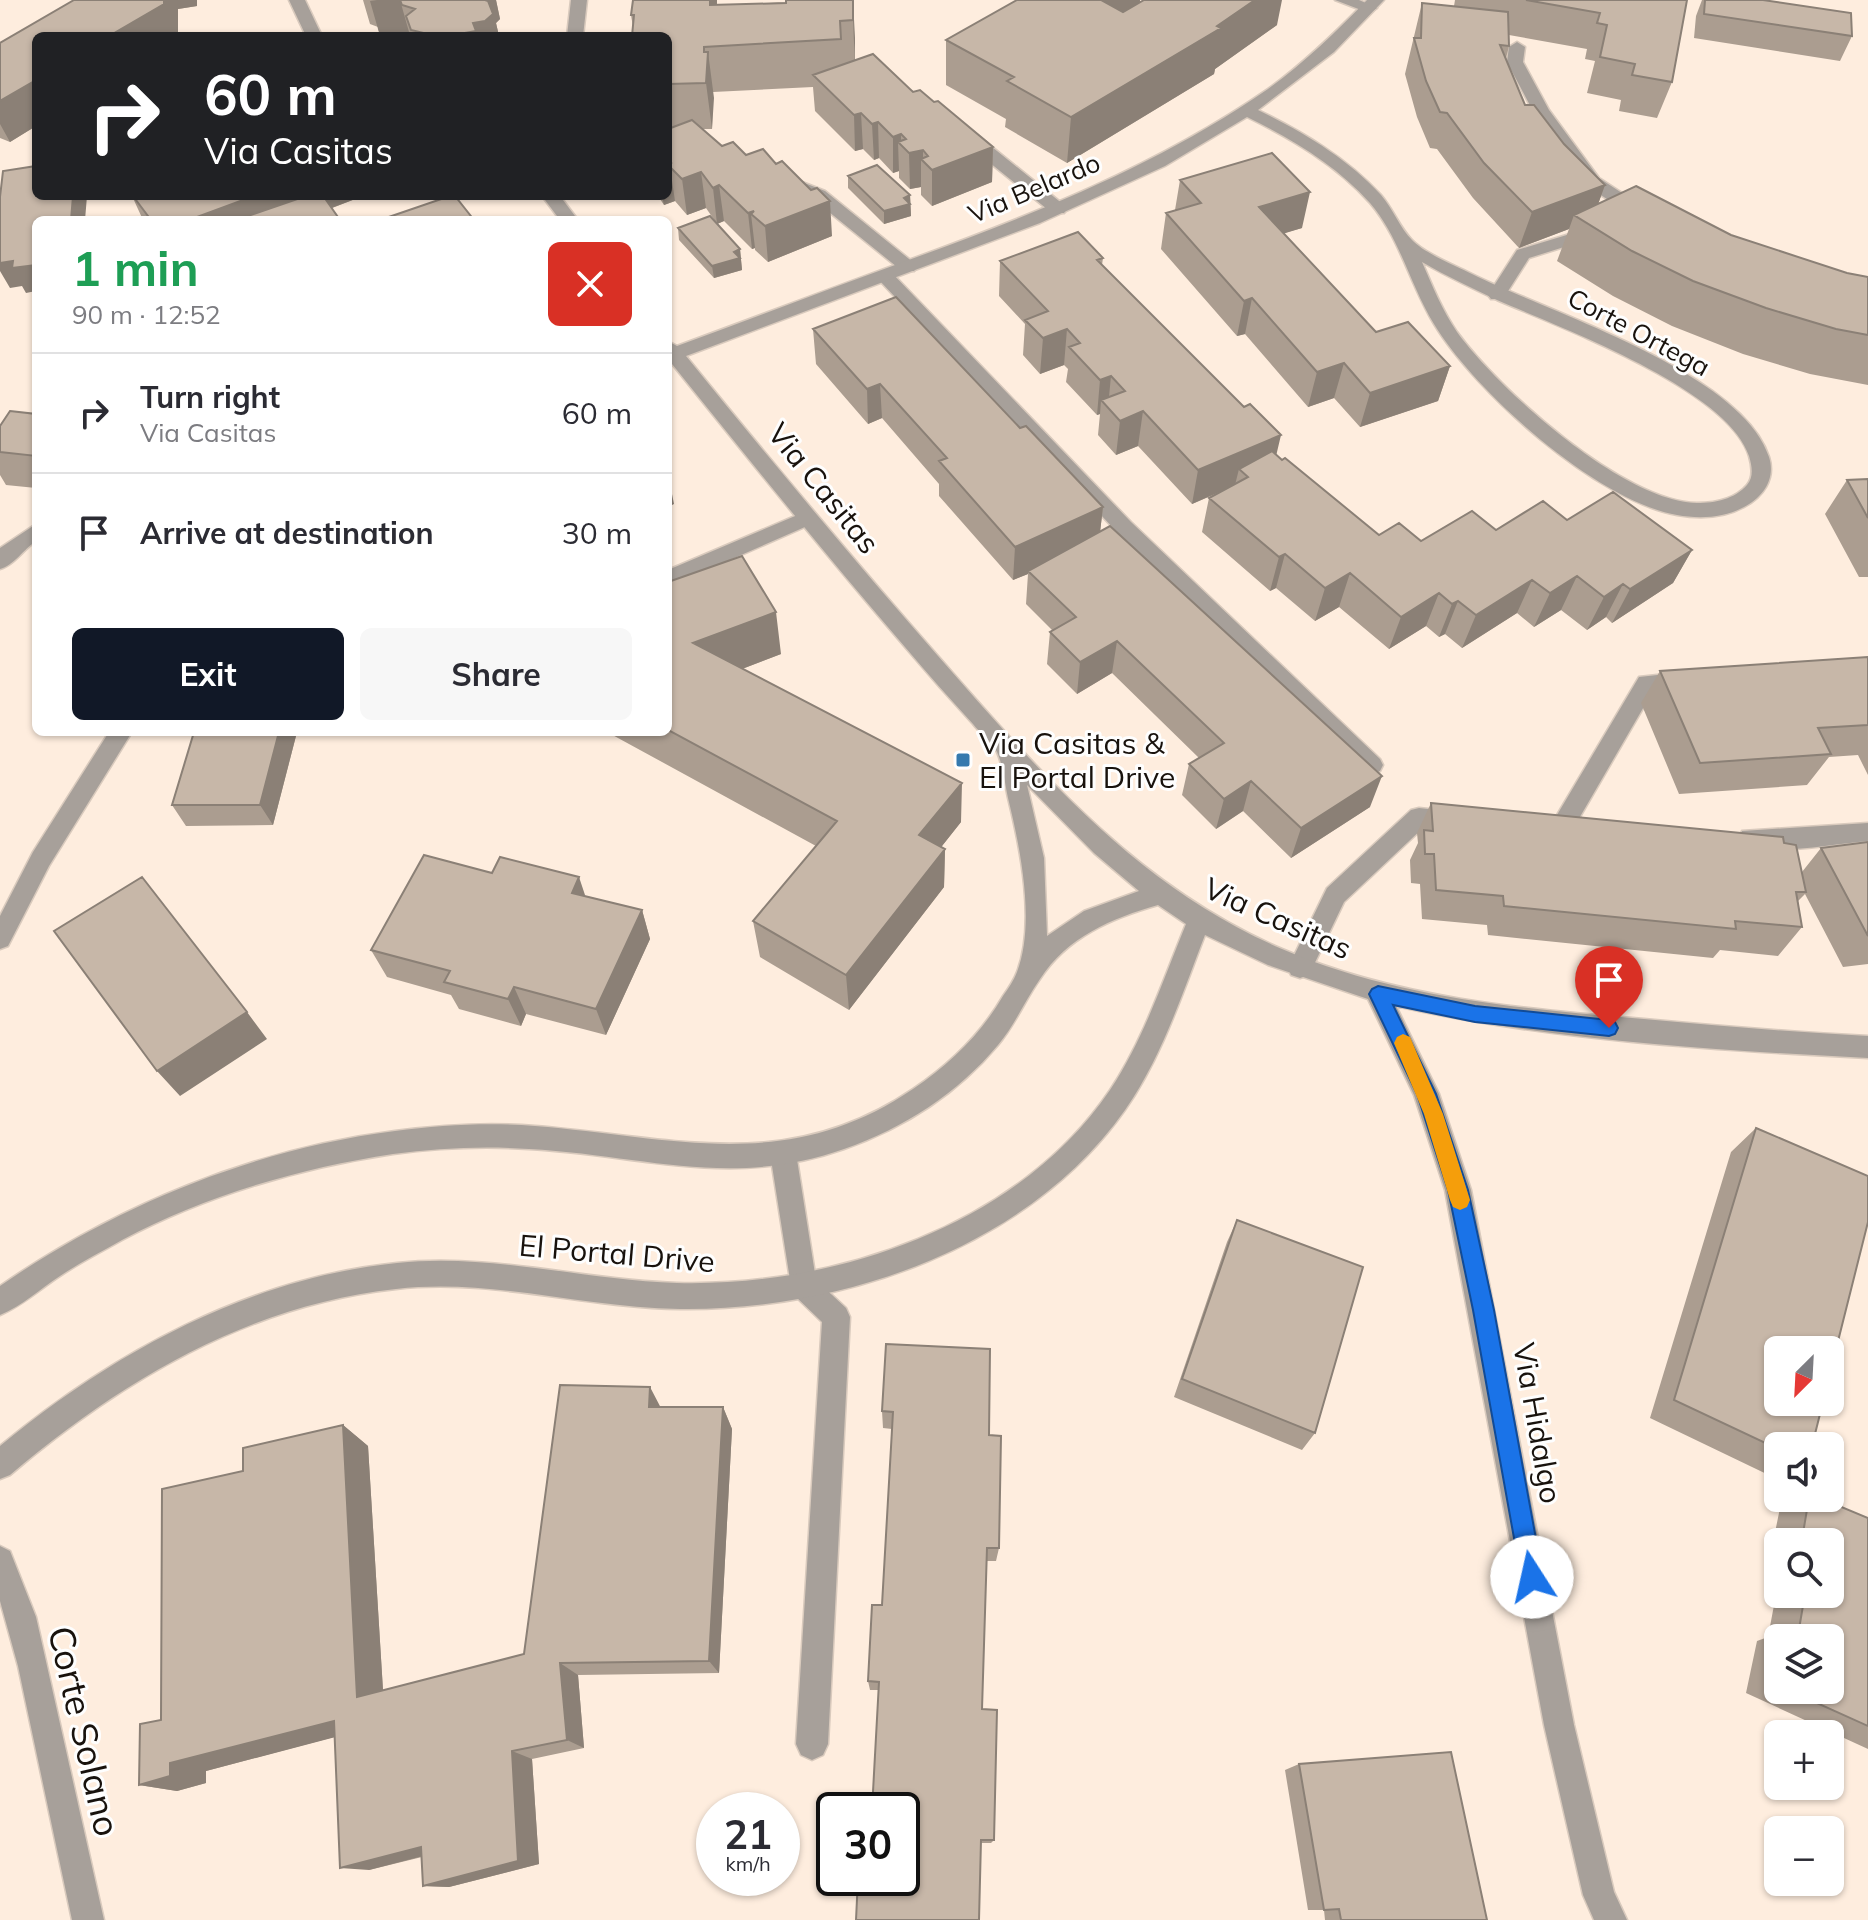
<!DOCTYPE html>
<meta charset="utf-8">
<style>
:root{--surface:#fff;--page:#f7f7f7;--text:#2b2b33;--muted:#7c7c81;--line:#e1e1e2;--accent:#111827}
body{margin:0;font-family:Mulish,sans-serif;background:var(--page);color:var(--text);height:100vh;display:flex;flex-direction:column;font-size:30px;white-space:nowrap}
*{box-sizing:border-box;margin:0}
p{font-size:26px;color:var(--muted)}
.icon{flex:none;width:44px;height:44px;fill:none;stroke:currentColor;stroke-width:2;stroke-linecap:round;stroke-linejoin:round}
.map{position:relative;flex:1;overflow:hidden}
.side{position:absolute;left:32px;top:216px;width:640px;height:520px;display:flex;flex-direction:column;background:var(--surface);border-radius:12px;box-shadow:0 2px 6px #0004}
.side>*{flex:none}
.banner{position:absolute;left:32px;top:32px;width:640px;height:168px;border-radius:12px;box-shadow:0 2px 6px #0004;background:#202124;color:#fff;overflow:hidden}
.needle{width:52px;rotate:204deg}
.fabs{position:absolute;left:1764px;top:1336px;display:grid;gap:16px}
.fabs a{display:grid;place-items:center;width:80px;height:80px;border-radius:12px;background:var(--surface);box-shadow:0 2px 6px #0004;font-size:40px}
.speed{position:absolute;left:696px;top:1792px;display:flex;gap:16px;font-size:40px;font-weight:700;text-align:center}
.speed>*{display:grid;place-content:center;width:104px;height:104px;border-radius:50%;background:var(--surface);box-shadow:0 2px 6px #0004;line-height:1}
.speed small{font-size:20px;font-weight:400}
.speed .limit{border:4px solid #111;border-radius:12px;background:#fff;color:#111}
.pin{position:absolute;display:grid;place-items:center;width:68px;height:68px;color:#fff;margin:-82px -34px;border-radius:50% 50% 50% 0;rotate:-45deg;box-shadow:0 0 8px #0007}
.pin .icon{rotate:45deg}
.me{position:absolute;width:88px;margin:-44px;rotate:350deg;stroke-linejoin:round;filter:drop-shadow(0 0 6px #0008)}
.turn{display:flex;align-items:center;gap:28px;height:168px;padding:0 40px;font-size:36px}
.turn .icon{width:104px;height:104px;stroke-width:2.5}
.turn b{display:block;font-size:56px;line-height:68px}
.round{display:grid;place-items:center;flex:none;width:84px;height:84px;border-radius:12px;background:var(--page)}
.summary{display:flex;align-items:center;justify-content:space-between;height:136px;padding:0 40px}
h1{font-size:48px;font-weight:700;line-height:60px;color:#1e9e55}
.cta{display:flex;gap:16px;margin-top:auto;padding:16px 40px}
.cta a{flex:1;height:92px;border-radius:12px;background:var(--accent);color:#fff;font-size:32px;font-weight:700;line-height:92px;text-align:center}
.cta a+a{background:var(--page);color:var(--text)}
ul{padding:0;list-style:none}
li{display:flex;align-items:center;gap:24px;height:120px;padding:0 40px;border-top:2px solid var(--line)}
li div{flex:1}
li b{display:block;font-size:30px}
li em{font-style:normal}
.map>svg:first-child{display:block}
</style>
<div class="map">
<svg width="1868" height="1920" viewBox="0 0 1868 1920">
<rect width="100%" height="100%" fill="#feedde"/>
<g fill="none" stroke-linecap="round" stroke-linejoin="round">
<!-- lane casing -->
<g stroke="#d9cabd" stroke-width="3">
<path id="lane" d="M1335,0H1359L1377,8L1369,13Z
M1517,42L1525,47L1523,62L1549,110L1599,178L1648,210L1651,214L1648,218H1636L1587,186L1533,111L1507,62L1509,47Z
M970,133L976,134L1064,205L1067,209L1064,213H1052L964,142L962,138Z
M802,182L825,191L914,263L917,267L914,271H902L813,199L794,187L796,183Z
M1593,227L1599,228L1602,232L1599,236L1529,258L1503,299H1491L1488,295L1517,250Z
M885,270L891,272L1131,522L1380,759L1383,765L1380,771L1372,774L1364,771L1117,532L879,280L876,276Z
M807,511L814,513L817,518L814,523L668,587V570Z
M1685,672L1693,674L1696,680L1693,686L1653,691L1570,834L1562,836L1554,834L1551,827L1554,820L1639,677Z
M1419,808L1466,813L1469,820L1466,827L1458,829L1424,827L1344,902L1309,975L1300,978L1291,975L1288,968L1327,888L1411,810Z
M1868,823V841C1832,844 1776,856 1742,845L1739,838L1742,831Z
M783,1141L792,1145L796,1153L816,1280L846,1308L850,1317L828,1744L823,1755L812,1760L801,1755L796,1744L822,1322L794,1295L791,1286L770,1153L774,1145Z"/>
</g>
<!-- street casing -->
<g stroke="#d9cabd" stroke-width="3">
<path id="street" d="M289,0H305L322,36H306Z
M571,0H587L583,36H567Z
M1367,0H1384L1334,52L1258,110C1303,132 1347,158 1381,195C1393,209 1400,228 1412,240C1424,253 1456,266 1472,274C1548,312 1742,372 1769,457C1776,479 1763,497 1744,507C1724,518 1699,519 1677,515C1597,501 1475,392 1434,324C1410,285 1400,238 1370,203C1336,165 1292,139 1247,117L1165,166L1040,223L686,356C768,457 852,558 938,656C1040,772 1136,886 1282,949C1395,998 1523,1009 1644,1019C1718,1026 1793,1032 1868,1036V1058C1713,1050 1547,1040 1396,1006L1439,1094L1471,1190L1574,1725L1614,1892L1627,1920H1594L1583,1895L1544,1725L1445,1190L1414,1095L1368,999L1268,965L1205,935C1182,994 1162,1057 1125,1110C1029,1247 842,1311 680,1309C584,1308 492,1278 396,1289C248,1305 121,1381 10,1475L0,1479V1446C112,1353 249,1278 397,1263C491,1253 583,1280 677,1283C835,1287 1018,1226 1110,1090C1144,1039 1163,980 1186,924L1158,905C1112,918 1067,937 1040,979C1025,1000 1015,1025 998,1045C958,1093 904,1128 844,1149C731,1189 642,1155 529,1149C484,1146 438,1148 393,1154C300,1168 204,1196 122,1240C101,1252 79,1263 60,1276C40,1289 22,1306 0,1315V1286C117,1205 254,1149 395,1131C441,1125 489,1122 535,1126C673,1137 787,1175 913,1089C950,1064 981,1034 1003,996C1008,989 1014,980 1017,972C1036,923 1020,847 1008,798C1005,784 1003,765 997,752C992,742 980,733 973,724C950,699 927,673 905,647C824,553 746,456 668,359V341L677,346C753,318 829,289 906,261C1032,215 1157,166 1268,89C1304,63 1336,32 1367,0ZM1422,262C1446,276 1472,288 1497,300C1559,327 1728,389 1749,456C1752,466 1754,477 1747,485C1735,499 1715,503 1697,503C1624,502 1499,390 1457,332C1442,310 1432,285 1422,262ZM1027,785L1094,853L1139,891L1084,911L1047,936L1044,858Z
M542,196H560L578,220H560Z
M36,524V541C24,549 13,566 0,569V548Z
M109,732H132L49,866L8,946L0,949V916L33,852Z
M0,1546L10,1551L36,1617L104,1920H72L18,1666L0,1601Z"/>
</g>
<!-- lane -->
<use href="#lane" fill="#a7a09a" fill-rule="evenodd"/>
<!-- street -->
<use href="#street" fill="#a7a09a" fill-rule="evenodd"/>
</g>
<!-- wall -->
<path fill="#ab9d90" fill-rule="evenodd" d="M74,0L197,6L178,9V36H36V126L10,142L0,138V43Z
M363,0H496L500,19L496,23L499,36H410L409,32L380,36L378,27L370,24Z
M717,0V5L853,0L855,60L934,102L993,147L992,182L932,206L921,195V187L910,189L899,178V171L893,173L879,158L874,160L863,149L855,151L815,111L813,87L713,92L712,129H702L832,236L768,262L755,250V248L752,249L724,221L717,224L706,208L687,215L675,201L664,205L658,196H668V36L633,27L631,15Z
M1017,0H1140V3L1277,25L1215,69L1214,74L1067,163L1005,127L1006,119L946,85V40Z
M1455,0H1687L1672,82L1657,118L1619,111L1621,100L1587,93L1595,61L1585,59L1587,49L1509,35V46L1506,58L1525,105L1605,185L1598,204L1731,235L1847,273L1868,277V385L1810,374L1743,354L1672,326L1613,296L1557,261L1569,229L1519,248L1473,198L1437,149L1430,148L1417,117L1405,74L1422,3L1454,6Z
M1702,0H1763L1852,36L1840,61L1694,38L1696,16Z
M848,176L910,195L911,216L884,224L848,188Z
M1180,180L1302,228L1284,233L1376,332L1450,366L1438,401L1360,427L1334,398L1308,407L1245,334L1237,336L1161,249L1166,213L1175,210Z
M132,196H363L332,208L340,220H143Z
M678,228L740,249L742,270L714,278L679,240Z
M1103,258L1102,265L1276,455L1379,535L1421,541L1567,520L1692,550L1673,583L1612,623L1606,617L1587,630L1561,610L1534,627L1517,613L1462,648L1445,634L1439,637L1426,626L1389,649L1339,607L1315,621L1276,588L1270,591L1202,532L1209,498L1220,492L1192,504L1138,446L1116,455L1098,435L1100,414L1097,415L1066,382L1068,369L1064,365L1040,374L1023,355L1025,324L999,296L1000,261Z
M813,329L1020,428L1103,507L1100,532L1370,807L1291,858L1243,811L1216,829L1182,795L1189,764L1199,758L1112,673L1077,694L1047,664L1050,632L1052,630L1026,604L1028,574L1013,580L939,496V484L882,418L868,424L816,364Z
M36,414V488L6,485L0,475V426Z
M1868,479V577H1859L1825,514L1847,480Z
M668,582L781,654L742,669L961,822L941,847L945,849L944,887L849,1010L760,957L753,921L816,846L607,732H668Z
M1868,657V775L1858,755L1829,757L1807,785L1679,794L1641,703L1660,671Z
M194,732H297L273,825L186,826L172,805Z
M1431,803L1784,843L1802,872L1821,848L1868,842V964L1843,967L1805,894L1798,901L1802,927L1778,956L1720,950L1713,958L1488,935L1487,925L1422,919L1420,884L1411,883L1410,860L1418,843L1417,833Z
M586,896L642,910L650,939L606,1035L526,1014L521,1026L459,1009L451,995L387,977L371,950Z
M1756,1128L1778,1446L1777,1479L1650,1418L1731,1152Z
M1237,1220L1315,1433L1302,1450L1174,1397L1227,1242Z
M886,1344L989,1435L999,1548L996,1561H986L982,1709L994,1840L991,1843H981L902,1878L878,1690H870L868,1681L882,1605L892,1429L883,1428L882,1411Z
M661,1407H723L732,1429L719,1673L578,1675L584,1748L532,1759L539,1864L449,1887L423,1886L422,1857L369,1870L334,1737L206,1771V1783L177,1791L139,1785L243,1471L343,1425L368,1446L383,1690L524,1654Z
M1801,1498H1820L1868,1518V1749L1746,1693L1757,1641L1768,1637L1778,1584V1594H1830V1542H1778V1555L1771,1552L1780,1508ZM1778,1638H1830V1690H1778Z
M1299,1764L1487,1920H1325L1324,1910H1308L1285,1770Z"/>
<!-- shaded-wall -->
<path fill="#8b8076" d="M164,0H197V6L178,9V36H109Z
M377,0H400L409,32L380,36L370,1Z
M477,0H496L500,19L496,23L499,36H448Z
M710,0H717L715,46L710,5Z
M853,0L855,38V66L853,20Z
M1105,0H1140L1137,24L1103,1Z
M1255,0H1282L1277,25L1215,69L1214,74L1067,163L1071,117L1217,26Z
M708,52L714,98L712,129L706,83Z
M36,80V126L10,142L0,124V101Z
M861,113L863,149L855,151L854,115Z
M878,122L879,158L874,160L872,124Z
M901,134V145L898,142L899,171L893,173V137Z
M993,147L992,182L932,206V170Z
M923,150V161L921,159V187L910,189L909,153Z
M671,164L670,167L675,201L664,205L662,196H668V165Z
M701,172L706,208L687,215L682,179Z
M719,185L724,221L717,224L713,188Z
M1605,185L1592,221L1574,215L1569,229L1519,248L1532,212Z
M1310,192L1302,228L1253,243L1259,207Z
M910,195L911,216L884,224V211L904,198Z
M73,196H87L85,220H71Z
M254,196H363L300,220H189Z
M830,201L832,236L768,262L765,226Z
M754,211L751,214L755,248L752,249L748,213Z
M740,249L742,270L714,278L712,266Z
M13,261L36,265V291L26,293L22,286L10,288L0,271V263Z
M1252,298L1245,334L1237,336L1244,301Z
M1067,329L1064,365L1040,374L1043,338Z
M1344,363L1334,398L1308,407L1317,372Z
M1450,366L1438,401L1360,427L1370,393Z
M1111,376L1108,407L1101,400L1100,414L1097,415L1100,380Z
M880,384L882,418L868,424L867,389Z
M1143,411L1138,446L1116,455L1120,421Z
M1281,435L1273,469L1248,477L1239,469L1235,485L1192,504L1198,470Z
M668,474L674,504L668,507Z
M1103,507L1099,541L1028,571V574L1013,580L1015,547Z
M1692,550L1673,583L1612,623L1630,589Z
M1285,554L1276,588L1270,591L1279,557Z
M1350,573L1339,607L1315,621L1325,588Z
M1577,576L1561,610L1534,627L1550,593Z
M1532,580L1517,613L1462,648L1476,615Z
M1623,584L1606,617L1587,630L1604,597Z
M1439,593L1426,626L1389,649L1401,617Z
M1458,601L1445,634L1439,637L1452,604Z
M776,612L781,654L700,685L693,643Z
M1117,641L1112,673L1077,694L1080,662Z
M279,732H297L273,825L260,805Z
M1382,776L1370,807L1291,858L1301,828Z
M1251,781L1243,811L1216,829L1224,799Z
M962,783L961,822L920,874L919,835Z
M945,849L944,887L849,1010L846,975Z
M579,877L589,907L572,893Z
M642,910L650,939L606,1035L596,1009Z
M514,987L526,1014L521,1026L508,999Z
M247,1012L267,1039L180,1096L157,1071Z
M650,1387L662,1410L649,1407Z
M723,1407L732,1429L719,1673L709,1661Z
M343,1425L368,1446L384,1707L357,1697Z
M560,1663L578,1675L584,1748L567,1740Z
M334,1721L362,1730L206,1771V1783L177,1791L139,1785L170,1763Z
M512,1751L532,1759L539,1864L449,1887L423,1886Z
M421,1847L446,1850L369,1870L340,1868Z"/>
<!-- building -->
<path fill="#c7b7a8" stroke="#8b8076" stroke-width="2" d="M74,0H164V4L109,36H36V80L0,101V43Z
M400,0H485L488,1L493,14L485,21L473,23L476,31L448,36H425L424,33L411,30L406,16L415,9L402,5Z
M633,0H710V5L786,3V0H853V20L840,21L841,39L704,47V52H708L706,83L668,84V36H632L634,15H631Z
M1017,0H1105L1103,1L1123,12L1144,0H1255L1217,26L1221,28L1071,117L1007,81L1014,77L946,40Z
M1526,0H1687L1672,82L1632,75L1635,64L1600,57L1607,25L1597,23L1600,13Z
M1705,0H1763L1851,13L1852,36L1704,14Z
M1422,3L1508,12L1509,46L1500,45L1525,105H1534L1564,144L1605,185L1532,212L1484,163L1447,113L1440,112L1426,81L1414,38H1421Z
M873,54L913,92L920,90L934,102L938,101L993,147L932,170L921,159L928,156L923,150L909,153L898,142L906,139L901,134L893,137L878,122L872,124L861,113L854,115L813,75Z
M692,120L722,146L733,142L746,155L763,149L776,164L782,161L811,190L817,188L830,201L765,226L751,214L754,211L748,213L719,185L713,188L701,172L682,179L670,167L671,164L668,165V129Z
M1272,153L1310,192L1259,207L1376,332L1408,322L1450,366L1370,393L1344,363L1317,372L1252,298L1244,301L1166,213L1201,203L1180,180Z
M877,165L910,195L904,198L910,204L884,211L848,176Z
M36,166V196H73L71,220H36V265L12,268L13,261L0,263V197L3,171Z
M1636,186L1731,235L1847,273L1868,277V335L1836,329L1766,308L1693,281L1632,251L1574,215Z
M133,196H254L189,220H151Z
M306,196H317L319,198L324,197L340,220H236Z
M450,196H455L474,220H380Z
M710,216L740,249L734,252L740,258L712,266L678,228Z
M1078,232L1103,258L1097,260L1244,407L1250,404L1281,435L1198,470L1143,411L1120,421L1101,400L1125,391L1111,376L1100,380L1069,347L1080,343L1067,329L1043,338L1025,320L1048,311L1000,261Z
M896,297L1020,428L1026,426L1103,507L1015,547L939,461L947,458L880,384L867,389L813,329Z
M10,411L36,414V456L0,452V426Z
M1272,451L1282,460L1285,458L1379,535L1399,523L1421,541L1472,511L1496,530L1543,501L1567,520L1613,492L1692,550L1630,589L1623,584L1604,597L1577,576L1550,593L1532,580L1476,615L1458,601L1452,604L1439,593L1401,617L1350,573L1325,588L1285,554L1279,557L1209,498L1248,477L1239,469Z
M1868,479V518L1847,480Z
M1110,526L1382,776L1301,828L1251,781L1224,799L1189,764L1224,743L1117,641L1080,662L1050,632L1076,617L1028,571Z
M742,556L776,612L693,643L962,783L919,835L945,849L846,975L753,921L837,821L668,730V582Z
M1868,657V725L1818,728L1831,754L1700,763L1660,671Z
M194,732H279L260,805H172Z
M1431,803L1783,837L1784,843L1796,845L1806,892H1796L1802,927L1735,921L1736,929L1504,906L1503,896L1436,890L1434,854H1425L1424,830L1433,831Z
M1868,842V936L1821,848Z
M424,855L492,873L500,857L579,877L572,893L642,910L596,1009L514,987L508,999L444,982L450,971L371,950Z
M142,877L247,1012L157,1071L54,931Z
M1756,1128L1868,1176V1222L1830,1373V1350H1778V1402H1823L1812,1446H1778V1449L1674,1400Z
M1237,1220L1363,1267L1315,1433L1182,1379Z
M886,1344L990,1349L989,1435L1001,1436L999,1548H987L982,1709L997,1710L994,1840H981L979,1920H856L858,1878H902V1810H872L879,1682L868,1681L872,1605H882L893,1412L882,1411Z
M560,1385L650,1387L649,1407H723L709,1661L560,1663L567,1740L512,1751L518,1861L423,1886L421,1847L340,1868L334,1721L170,1763V1776L139,1785L140,1724L161,1720L162,1489L243,1471V1448L343,1425L357,1697L524,1654Z
M1809,1498H1820L1868,1518V1726L1788,1690H1830V1638H1786L1787,1631L1798,1635L1805,1594H1830V1542H1809L1802,1539Z
M1451,1752L1487,1920H1341L1339,1909L1324,1910L1299,1764Z"/>
<!-- route -->
<path fill="#1a73e8" stroke="#114b97" stroke-width="2" d="M1378,986L1475,1006L1609,1020L1615,1022L1618,1028L1615,1034L1609,1036L1475,1022L1393,1005L1436,1094L1468,1190L1494,1310L1543,1577L1540,1585L1532,1588L1524,1585L1521,1577L1473,1310L1448,1190L1417,1094L1369,994L1372,989Z"/>
<!-- slow -->
<path fill="#f59e0b" d="M1403,1034L1410,1037L1443,1114L1470,1200L1467,1207L1460,1210L1453,1207L1450,1200L1424,1114L1394,1043L1397,1037Z"/>
<!-- markers -->
<rect fill="#3579ae" stroke="#fefefe" stroke-width="3" x="955" y="752" width="16" height="16" rx="4"/>
<g text-anchor="middle" dominant-baseline="central" stroke-width="6" stroke-linejoin="round" paint-order="stroke">
<!-- far-street labels -->
<g font-size="26" fill="#18120d" stroke="#fefefe">
<text transform="translate(1034 188) rotate(-23)">Via Belardo</text>
<text transform="translate(1639 332) rotate(28)">Corte Ortega</text>
</g>
<!-- street labels -->
<g font-size="30" fill="#18120d" stroke="#fefefe">
<text transform="translate(824 488) rotate(51)">Via Casitas</text>
<text transform="translate(1278 918) rotate(24)">Via Casitas</text>
<text transform="translate(617 1253) rotate(5)">El Portal Drive</text>
<text transform="translate(1538 1423) rotate(80)">Via Hidalgo</text>
</g>
<!-- poi labels -->
<g font-size="30" fill="#18120d" stroke="#fefefe" text-anchor="start">
<text x="979" y="743">Via Casitas &amp;<tspan x="979" dy="34">El Portal Drive</tspan></text>
</g>
<!-- near-street labels -->
<g font-size="36" fill="#18120d" stroke="#fefefe">
<text transform="translate(85 1731) rotate(77)">Corte Solano</text>
</g>
</g>
</svg>
<div class="fabs">
<a><svg class="needle" viewBox="-14 -14 28 28"><path d="M0-13l5 13h-10z" fill="#e53935"/><path d="M0 13l5-13h-10z" fill="#7c7c81"/></svg></a>
<a><svg class="icon" aria-label="sound" viewBox="0 0 24 24"><path d="M4 9h4l5-4v14l-5-4H4zM17 9q2 3 0 6"/></svg></a>
<a><svg class="icon" aria-label="search" viewBox="0 0 24 24"><circle cx="10" cy="10" r="6"/><path d="M15 15l6 6"/></svg></a>
<a><svg class="icon" aria-label="layers" viewBox="0 0 24 24"><path d="M12 4l9 5-9 5-9-5zM3 14l9 5 9-5"/></svg></a>
<a>+</a>
<a>−</a>
</div>
<div class="speed"><div>21<small>km/h</small></div><div class="limit">30</div></div>
<div class="pin" style="left:1609px;top:1028px;background:#d93025"><svg class="icon" aria-label="arrive" viewBox="0 0 24 24"><path d="M6 21V4h12l-3 4 3 4H6"/></svg></div>
<svg class="me" style="left:1532px;top:1577px" viewBox="-20 -20 40 40"><circle r="19" fill="#fff"/><path d="M0-13L10 11 0 6-10 11z" fill="#1a73e8"/></svg>
<div class="banner">
<div class="turn"><svg class="icon" aria-label="right" viewBox="0 0 24 24"><path d="M7 20v-9h11M14 6l5 5-5 5"/></svg><div><b>60 m</b>Via Casitas</div></div>
</div>
<section class="side">
<div class="summary"><div><h1>1 min</h1><p>90 m · 12:52</p></div><a class="round" style="background:#d93025;color:#fff"><svg class="icon" aria-label="close" viewBox="0 0 24 24"><path d="M6 6l12 12M18 6L6 18"/></svg></a></div>
<ul>
<li><svg class="icon" aria-label="right" viewBox="0 0 24 24"><path d="M7 20v-9h11M14 6l5 5-5 5"/></svg><div><b>Turn right</b><p>Via Casitas</p></div><em>60 m</em></li>
<li><svg class="icon" aria-label="arrive" viewBox="0 0 24 24"><path d="M6 21V4h12l-3 4 3 4H6"/></svg><div><b>Arrive at destination</b></div><em>30 m</em></li>
</ul>
<div class="cta"><a>Exit</a><a>Share</a></div>
</section>
</div>
